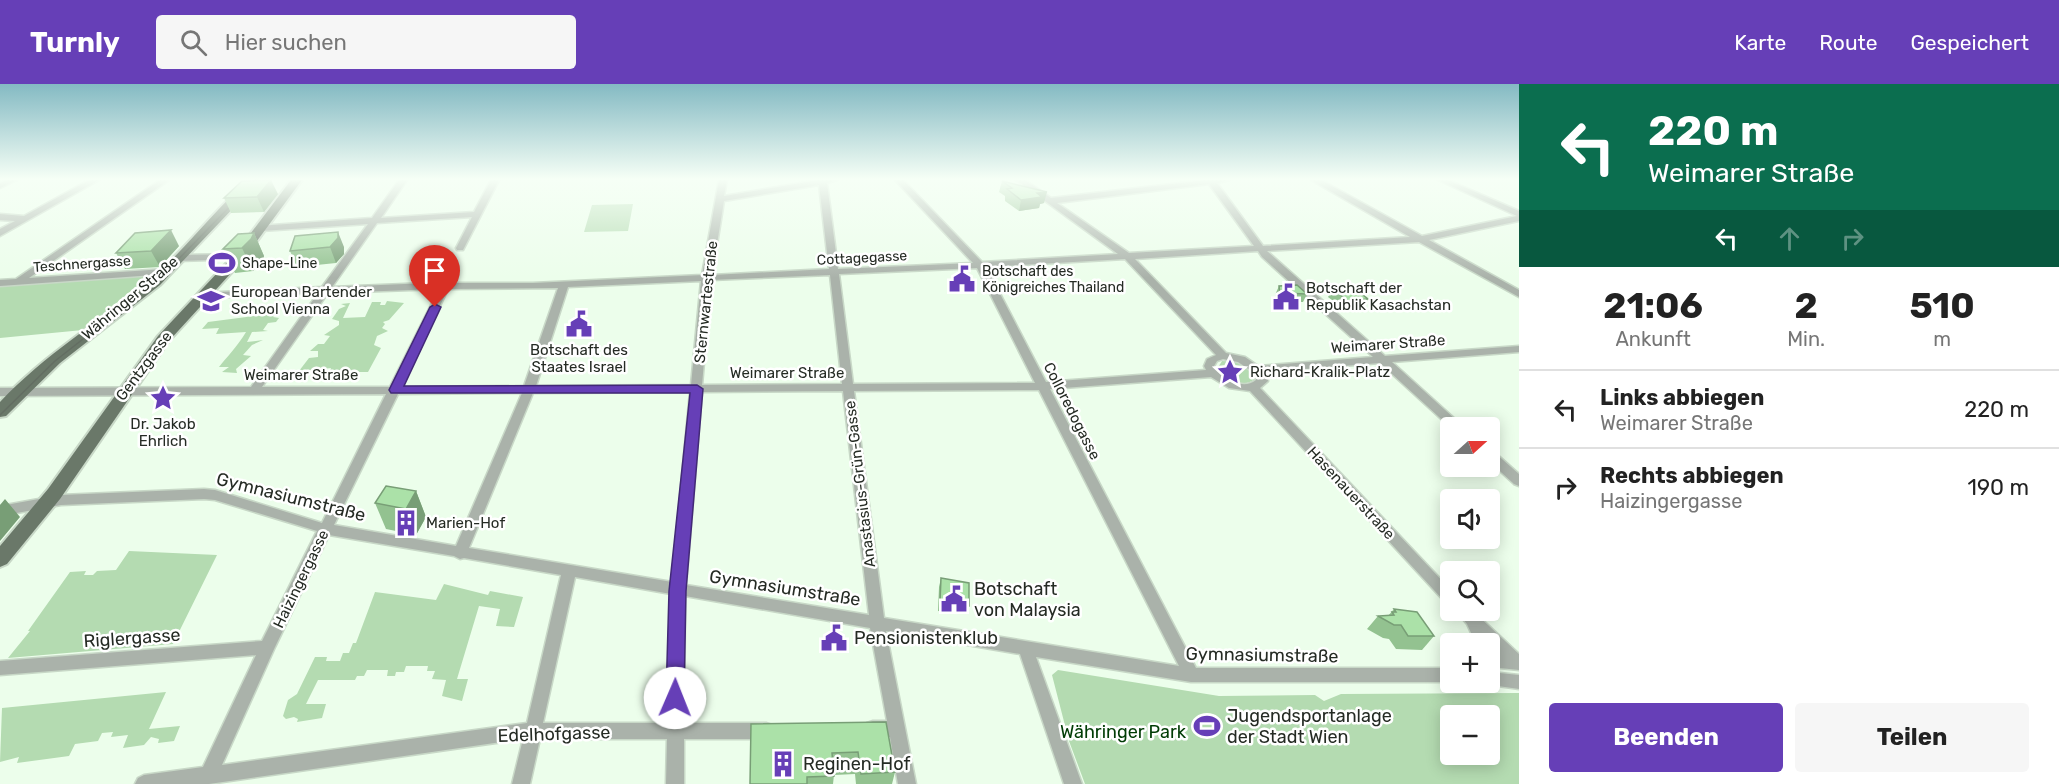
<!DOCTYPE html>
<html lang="de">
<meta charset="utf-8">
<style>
:root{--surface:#fff;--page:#f6f6f6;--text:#222;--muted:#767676;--line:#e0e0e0;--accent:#663fb7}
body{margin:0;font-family:Rubik,sans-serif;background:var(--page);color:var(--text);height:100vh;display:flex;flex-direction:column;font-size:22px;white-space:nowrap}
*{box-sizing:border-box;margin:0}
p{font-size:20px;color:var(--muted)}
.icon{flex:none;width:33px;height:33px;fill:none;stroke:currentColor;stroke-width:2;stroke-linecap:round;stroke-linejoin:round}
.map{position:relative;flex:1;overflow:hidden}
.side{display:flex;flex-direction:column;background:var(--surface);width:540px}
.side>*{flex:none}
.top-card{background:#0b6e4f;color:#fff;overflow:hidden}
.needle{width:39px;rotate:69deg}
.controls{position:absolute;left:1440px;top:333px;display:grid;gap:12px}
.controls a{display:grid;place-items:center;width:60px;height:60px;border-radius:6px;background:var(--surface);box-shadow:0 3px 15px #0003;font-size:30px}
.pin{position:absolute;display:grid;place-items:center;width:51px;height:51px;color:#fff;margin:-62px -26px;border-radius:50% 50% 50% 0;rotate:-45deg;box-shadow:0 0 6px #0007}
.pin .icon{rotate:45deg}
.me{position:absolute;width:66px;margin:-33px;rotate:1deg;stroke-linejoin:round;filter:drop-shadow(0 0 4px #0008)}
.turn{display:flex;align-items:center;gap:21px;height:126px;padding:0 30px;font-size:27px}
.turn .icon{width:78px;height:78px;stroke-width:2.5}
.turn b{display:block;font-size:42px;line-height:51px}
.lanes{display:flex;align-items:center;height:57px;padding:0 30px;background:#0003;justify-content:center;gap:30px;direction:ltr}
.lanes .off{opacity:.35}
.eta{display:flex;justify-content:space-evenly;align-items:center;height:102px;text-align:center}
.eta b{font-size:36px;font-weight:700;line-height:42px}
.cta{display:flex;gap:12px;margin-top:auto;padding:12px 30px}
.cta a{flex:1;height:69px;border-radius:6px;background:var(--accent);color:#fff;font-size:24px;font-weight:700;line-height:69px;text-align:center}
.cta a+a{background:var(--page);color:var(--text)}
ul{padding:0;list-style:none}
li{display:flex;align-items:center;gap:18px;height:78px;padding:0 30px;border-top:2px solid var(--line)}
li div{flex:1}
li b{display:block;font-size:22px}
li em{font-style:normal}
header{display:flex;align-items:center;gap:36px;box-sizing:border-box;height:84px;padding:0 30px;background:var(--accent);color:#fff}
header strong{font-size:28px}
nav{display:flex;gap:33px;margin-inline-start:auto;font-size:21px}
.search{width:420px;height:54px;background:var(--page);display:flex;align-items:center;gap:15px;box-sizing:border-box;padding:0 21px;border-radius:6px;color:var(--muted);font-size:22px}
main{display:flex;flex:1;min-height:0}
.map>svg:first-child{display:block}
</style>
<header>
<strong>Turnly</strong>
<div class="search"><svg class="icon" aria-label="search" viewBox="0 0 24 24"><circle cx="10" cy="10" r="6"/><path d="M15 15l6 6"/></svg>Hier suchen</div>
<nav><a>Karte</a><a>Route</a><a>Gespeichert</a></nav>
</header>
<main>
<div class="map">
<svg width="1519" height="700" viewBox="0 0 1519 700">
<rect width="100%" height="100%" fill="#ecfeeb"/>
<!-- green -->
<path fill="#b4dbb1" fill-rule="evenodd" d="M633,120L628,147L584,148L592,121Z
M141,192L146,195L83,246L0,254V202Z
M387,217L404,219L389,236L383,238L385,240L382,244L388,247L377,252L374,261L381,264L368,288H334L330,287L331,284L299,287L309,274L318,273V267H310L318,260H324L330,252L324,251L339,241V237L332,235L339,225L346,222L341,220L350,219L343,234L365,233L372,218H381L380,221H385Z
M276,229L273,233L279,234L276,238L268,239L263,246L268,247L252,248L247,258L263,256L252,261L243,271L251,272L236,285L237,289L222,288L229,283H219C226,274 237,263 246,248L216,250L219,244L202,245L208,238Z
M1222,277L1240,278L1254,287L1256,294C1245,305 1225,297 1217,285Z
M129,467L217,471L173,560L8,574L30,547H28L70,488L86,487L84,491H93L97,487L116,486Z
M444,500L488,511L490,507L523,513L514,543L496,542L500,525L479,522L457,595H468L462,617L442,612L446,596L432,595L435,587H427L428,582H406L404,588H396L395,592H387L388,586H367L364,592H357L355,596H318L306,620H326L322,634L297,638L298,635L294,633L286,635L283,632L288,616L297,610L315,573H327L326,577H340L343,569H349L353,559H356L375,508L436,516Z
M1058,586L1219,612L1315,611L1324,617L1341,610L1519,609V700H1085L1069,657L1052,591ZM1450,632H1490V670H1450Z
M166,608L149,645L180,642L174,657L158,659L159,655L151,653L144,661L123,664L128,651L111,653L113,648L102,649L98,657L75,660L69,672L17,679L19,673L0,678L2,624Z"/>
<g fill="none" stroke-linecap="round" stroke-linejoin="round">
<!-- minor casing -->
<g stroke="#c8d8c7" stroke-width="3">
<path id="minor" d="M7,96H17L0,104V99Z
M89,96H99L0,152V145L15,137L0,136V130L24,132Z
M160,96H169L29,194L165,185L170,188L168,190L0,202V196L16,195Z
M399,96H407L381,134L474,128L491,96H499L463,166H457L456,164L472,133L377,139L332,203L429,199H533L702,191L719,96H727L724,112L819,96H837L827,99L838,185L973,179L895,96H903L982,178L1118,170L1016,96H1025L1051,114L1206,96H1230L1217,99L1263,162L1410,153L1311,96H1321L1422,152L1517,132L1438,96H1448L1519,127V137L1429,156L1519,206V213L1419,158L1267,167L1385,272L1519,262V268L1392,278L1465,344H1451L1380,279L1266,288L1268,297L1260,304L1450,505V520L1445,518L1250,307L1229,304L1211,293L1050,305L1196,584H1450V598H1191L1036,573L1082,700H1064L1020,570L886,547L916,700H898L890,653H873L867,651L865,645L867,639L873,637H887L870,544L685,512L684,639H766L772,641L774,647L772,653L766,655H684V700H666L667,655H540L530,700H512L523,655L209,700H135L138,694L144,691L203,683L256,571L0,591V577L262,557L317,447L215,416L204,415L61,421L0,432V422L61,411L204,405L215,406L322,439L386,310L0,312V304L251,303L318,209L205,214L200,211L202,209L322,203L368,140L261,147L257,144L258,142L372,134ZM1209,100L1254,162L1129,169L1057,119ZM819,101L829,185L712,191L724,117ZM1258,167L1262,173L1373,273L1258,282L1245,273L1226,269L1135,175ZM1125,175L1216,271L1207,275L1204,282L1206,286L1046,298L986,183ZM977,184L1035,299L853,300L839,190ZM830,191L842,300L702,301L711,196ZM701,197L691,301L536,302L568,203ZM558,204L524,302L401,303L448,205ZM439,205L390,303H262L328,209ZM1223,275L1238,278L1256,290V296C1242,307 1223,294 1214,282L1217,277ZM1039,306L1179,582L884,534L854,307ZM843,307L869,531L686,501L702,308ZM690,308L672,498L469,464L533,309ZM522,309L456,462L334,441L398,310ZM329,451L454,472L460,475L464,474L561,491L527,639L222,681L275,563ZM575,493L671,510L668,639H543Z
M239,170L242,171V175L178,177L173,174L178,171Z
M1490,367L1494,368L1519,390V402L1514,400L1490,378Z
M1455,526H1472L1519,570V586L1490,583V571H1499L1490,563V565V560H1476L1467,540Z
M1490,588L1519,591V605L1484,600V598H1490Z"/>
</g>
<!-- major casing -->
<g stroke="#c8d8c7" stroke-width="4">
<path id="major" d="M249,96H260L160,201L60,279L6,332L0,333V318C44,271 99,238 149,197C185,166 213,127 249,96Z
M291,96H302L243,176L168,258L60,415L7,480L0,483V462L48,405L158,252L235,170Z"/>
</g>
<!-- minor -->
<use href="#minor" fill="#aab2aa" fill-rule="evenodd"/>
<!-- major -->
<use href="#major" fill="#6a7869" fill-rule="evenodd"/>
<!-- tram -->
<path stroke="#636d62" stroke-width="1.5" d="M0,331L55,277L157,197L256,96"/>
</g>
<!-- wall -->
<path fill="#93c290" d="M1002,97L1044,119L1040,120L1039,124L1019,127L1005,117V112L999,108Z
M278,110L264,128L231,129L224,114Z
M254,149L264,172L262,178L253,187L235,189L223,165Z
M295,152L344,163V170L336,179L297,183L290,167Z
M179,162L160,183L125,185L116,169Z
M1279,202L1307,210L1303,218H1276L1275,211Z
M1333,205L1368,215L1363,224L1344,225L1328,213Z
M416,407L426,433L416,451L386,445L375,419Z
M941,494L969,522L966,530L938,527L939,503Z
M1394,525L1434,552L1422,566L1396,565L1389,555L1383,554L1367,545L1378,532H1388Z
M886,638L895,688L892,700H856L855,690L834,691L833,700H750Z"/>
<!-- shaded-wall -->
<path fill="#789e76" d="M271,96L278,110L264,128L257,113Z
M1047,108L1044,119L1040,120L1039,124L1019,127L1021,116L1037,109Z
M171,146L179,162L160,183L151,167Z
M338,148L344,163V170L336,179L330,163Z
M254,149L264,172L262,178L253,187L242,164Z
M416,407L426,433L416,451L406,425Z
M5,415L20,433L0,457V421Z"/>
<!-- building -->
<path fill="#abe1a8" stroke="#789e76" stroke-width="1.5" d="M271,96L257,113L224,114L242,97Z
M1002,97L1047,108L1037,109L1042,113L1021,116L1007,105L1012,104Z
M171,146L151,167L116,169L135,149Z
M338,148V154L330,163L290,167L295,152Z
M254,149L251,155L242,164L223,165L238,150Z
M1297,201L1307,210L1280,209L1279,202Z
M1354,204L1368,215L1348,217L1333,205Z
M386,402L416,407L406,425L375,419Z
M941,494L969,499V522L940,518Z
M1394,525L1417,528L1434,552H1408L1401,541H1394L1378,532L1394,531L1392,528H1396Z
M886,638L895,688L861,690L858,668L832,669L834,692L807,693V700H750L751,640Z"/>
<!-- sky -->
<linearGradient id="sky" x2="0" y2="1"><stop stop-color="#84bac3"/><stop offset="0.49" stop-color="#f6fff6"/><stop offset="1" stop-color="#f6fff6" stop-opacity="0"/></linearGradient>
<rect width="1519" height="194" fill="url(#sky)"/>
<!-- route -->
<path fill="#663fb7" stroke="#422977" stroke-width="1.5" d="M435,220L441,223L404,302L697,301L703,305L686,507L684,614L682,620L675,623L669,620L666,614L669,507L690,309H391L389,306L430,223Z"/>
<!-- icons -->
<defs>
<g id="stadium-bare" transform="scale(2.07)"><path d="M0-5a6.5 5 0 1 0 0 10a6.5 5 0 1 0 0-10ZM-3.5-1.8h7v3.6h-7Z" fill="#663fb7" stroke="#fff" stroke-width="2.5" paint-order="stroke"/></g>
<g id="civic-bare" transform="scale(2.07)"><path d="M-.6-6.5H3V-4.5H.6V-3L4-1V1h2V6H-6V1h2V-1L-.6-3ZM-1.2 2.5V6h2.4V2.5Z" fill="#663fb7" stroke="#fff" stroke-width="2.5" paint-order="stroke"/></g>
<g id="university-bare" transform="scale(2.07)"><path d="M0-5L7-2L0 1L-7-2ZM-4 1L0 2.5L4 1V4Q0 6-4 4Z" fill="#663fb7" stroke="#fff" stroke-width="2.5" paint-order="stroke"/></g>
<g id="sight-bare" transform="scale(2.07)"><path d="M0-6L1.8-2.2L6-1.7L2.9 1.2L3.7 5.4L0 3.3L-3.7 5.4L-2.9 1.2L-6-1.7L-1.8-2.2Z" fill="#663fb7" stroke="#fff" stroke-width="2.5" paint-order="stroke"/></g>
<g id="building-bare" transform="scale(2.07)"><path d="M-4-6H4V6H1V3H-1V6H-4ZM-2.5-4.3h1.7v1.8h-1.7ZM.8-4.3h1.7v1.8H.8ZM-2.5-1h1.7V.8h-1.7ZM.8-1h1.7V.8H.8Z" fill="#663fb7" stroke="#fff" stroke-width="2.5" paint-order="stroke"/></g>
</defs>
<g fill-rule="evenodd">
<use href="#stadium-bare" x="222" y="179"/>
<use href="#civic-bare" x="962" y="195"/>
<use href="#civic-bare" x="1286" y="213"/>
<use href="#university-bare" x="211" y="217"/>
<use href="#civic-bare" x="579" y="240"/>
<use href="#sight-bare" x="1230" y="288"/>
<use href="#sight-bare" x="163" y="314"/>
<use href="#building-bare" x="406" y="439"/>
<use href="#civic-bare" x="954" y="515"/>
<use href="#civic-bare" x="834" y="554"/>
<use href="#stadium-bare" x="1207" y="642"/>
<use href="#building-bare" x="783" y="680"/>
</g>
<g text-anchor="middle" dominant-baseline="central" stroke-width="5" stroke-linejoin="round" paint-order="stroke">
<!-- far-street labels -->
<g font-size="14" fill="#252b24" stroke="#fff">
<text transform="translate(862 174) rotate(-3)">Cottagegasse</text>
<text transform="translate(82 180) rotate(-4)">Teschnergasse</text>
</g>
<!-- far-poi labels -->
<g font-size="14" fill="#252b24" stroke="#fff" text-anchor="start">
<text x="242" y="179">Shape-Line</text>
<text x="982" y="187">Botschaft des<tspan x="982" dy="16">Königreiches Thailand</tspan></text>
</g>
<!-- poi labels -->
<g font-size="15" fill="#252b24" stroke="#fff" text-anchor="start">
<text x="1306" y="204">Botschaft der<tspan x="1306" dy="17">Republik Kasachstan</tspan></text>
<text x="231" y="208">European Bartender<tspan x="231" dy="17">School Vienna</tspan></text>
<text x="579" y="266" text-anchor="middle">Botschaft des<tspan x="579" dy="17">Staates Israel</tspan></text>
<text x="1250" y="288">Richard-Kralik-Platz</text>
<text x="163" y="340" text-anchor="middle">Dr. Jakob<tspan x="163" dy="17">Ehrlich</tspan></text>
<text x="426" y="439">Marien-Hof</text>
</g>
<!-- street labels -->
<g font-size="15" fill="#252b24" stroke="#fff">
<text transform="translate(130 214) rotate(-40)">Währinger Straße</text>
<text transform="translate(706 218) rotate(-84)">Sternwartestraße</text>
<text transform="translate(1388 260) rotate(-4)">Weimarer Straße</text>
<text transform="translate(144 282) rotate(-53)">Gentzgasse</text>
<text x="787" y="289">Weimarer Straße</text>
<text x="301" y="291">Weimarer Straße</text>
<text transform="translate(1072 327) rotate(63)">Colloredogasse</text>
<text transform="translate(860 400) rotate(-97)">Anastasius-Grün-Gasse</text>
<text transform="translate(1351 409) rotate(47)">Hasenauerstraße</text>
<text transform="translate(301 495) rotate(-64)">Haizingergasse</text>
</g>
<!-- near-street labels -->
<g font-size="18" fill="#252b24" stroke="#fff">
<text transform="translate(291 413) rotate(14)">Gymnasiumstraße</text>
<text transform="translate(785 504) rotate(9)">Gymnasiumstraße</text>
<text transform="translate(132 554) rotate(-4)">Riglergasse</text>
<text transform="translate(1262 571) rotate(1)">Gymnasiumstraße</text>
<text transform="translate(554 650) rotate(-2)">Edelhofgasse</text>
</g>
<!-- near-poi labels -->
<g font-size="18" fill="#252b24" stroke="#fff" text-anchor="start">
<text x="974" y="505">Botschaft<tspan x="974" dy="21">von Malaysia</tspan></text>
<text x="854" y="554">Pensionistenklub</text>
<text x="1227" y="632">Jugendsportanlage<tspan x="1227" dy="21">der Stadt Wien</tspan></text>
<text x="803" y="680">Reginen-Hof</text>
</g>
<!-- near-park labels -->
<g font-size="18" fill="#013c05" stroke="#fff">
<text x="1123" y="648">Währinger Park</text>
</g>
</g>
</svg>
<div class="controls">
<a><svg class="needle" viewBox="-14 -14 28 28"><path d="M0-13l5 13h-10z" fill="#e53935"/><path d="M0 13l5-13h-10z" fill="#767676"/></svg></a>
<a><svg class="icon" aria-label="sound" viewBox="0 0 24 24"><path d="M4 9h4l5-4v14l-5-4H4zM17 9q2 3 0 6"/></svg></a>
<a><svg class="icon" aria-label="search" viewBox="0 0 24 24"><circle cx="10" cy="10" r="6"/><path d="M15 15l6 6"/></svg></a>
<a>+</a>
<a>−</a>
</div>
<div class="pin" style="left:435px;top:223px;background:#d93025"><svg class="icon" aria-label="arrive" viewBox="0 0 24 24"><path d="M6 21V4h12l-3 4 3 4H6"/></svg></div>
<svg class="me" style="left:675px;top:614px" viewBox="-20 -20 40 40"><circle r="19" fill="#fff"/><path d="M0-13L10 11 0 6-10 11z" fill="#663fb7"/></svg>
</div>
<section class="side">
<div class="top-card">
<div class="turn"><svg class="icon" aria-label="left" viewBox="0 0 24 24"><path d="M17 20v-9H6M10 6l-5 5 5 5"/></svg><div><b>220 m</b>Weimarer Straße</div></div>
<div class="lanes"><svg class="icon" aria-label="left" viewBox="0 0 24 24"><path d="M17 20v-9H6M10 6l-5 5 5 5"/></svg><svg class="icon off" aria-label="ahead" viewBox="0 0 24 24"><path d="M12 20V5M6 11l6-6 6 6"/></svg><svg class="icon off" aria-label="right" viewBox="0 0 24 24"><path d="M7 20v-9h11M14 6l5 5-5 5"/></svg></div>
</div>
<div class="eta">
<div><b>21:06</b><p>Ankunft</p></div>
<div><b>2</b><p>Min.</p></div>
<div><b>510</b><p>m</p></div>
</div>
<ul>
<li><svg class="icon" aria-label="left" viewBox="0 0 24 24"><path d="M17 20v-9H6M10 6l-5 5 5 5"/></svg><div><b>Links abbiegen</b><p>Weimarer Straße</p></div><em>220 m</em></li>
<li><svg class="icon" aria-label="right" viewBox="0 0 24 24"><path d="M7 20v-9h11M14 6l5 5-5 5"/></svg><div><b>Rechts abbiegen</b><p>Haizingergasse</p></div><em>190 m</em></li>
</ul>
<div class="cta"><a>Beenden</a><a>Teilen</a></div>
</section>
</main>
